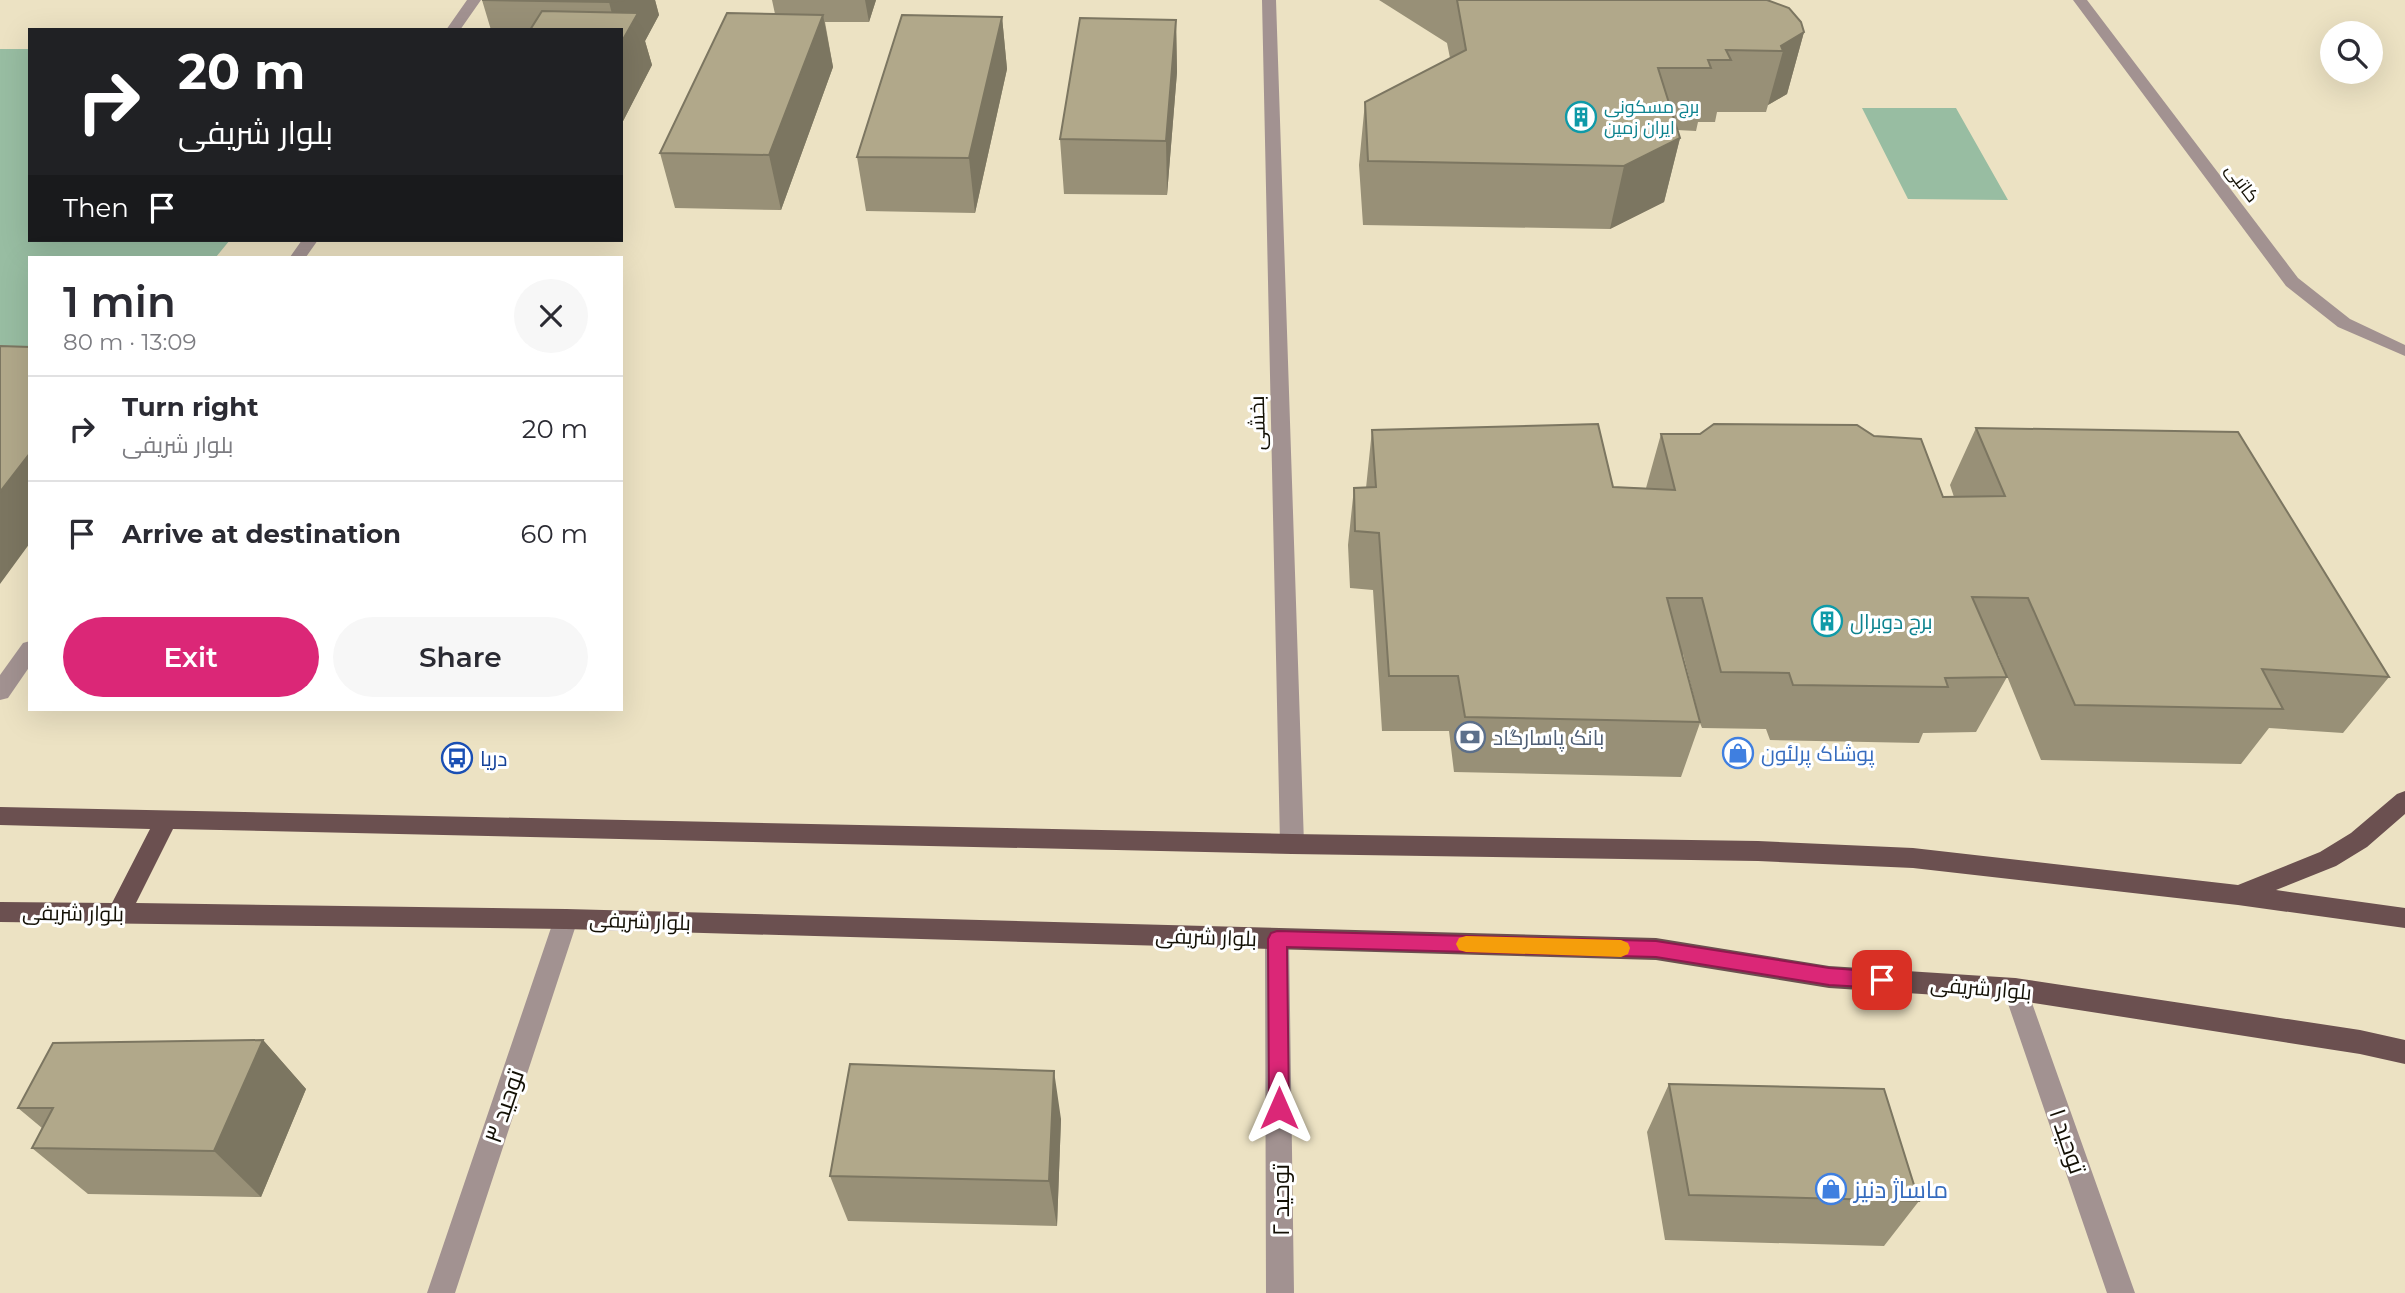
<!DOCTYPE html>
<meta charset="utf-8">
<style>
:root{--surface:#fff;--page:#f7f7f7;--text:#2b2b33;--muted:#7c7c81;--line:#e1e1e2;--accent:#db2777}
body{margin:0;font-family:Montserrat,Cairo,sans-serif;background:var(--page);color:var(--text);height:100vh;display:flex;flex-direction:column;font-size:26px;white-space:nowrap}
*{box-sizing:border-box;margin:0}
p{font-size:23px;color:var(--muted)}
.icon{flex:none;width:38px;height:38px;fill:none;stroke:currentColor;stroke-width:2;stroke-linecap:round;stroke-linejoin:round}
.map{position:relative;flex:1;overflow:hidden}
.panel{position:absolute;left:28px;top:256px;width:595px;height:455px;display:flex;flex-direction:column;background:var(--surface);border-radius:0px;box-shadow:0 7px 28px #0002}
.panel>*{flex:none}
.hud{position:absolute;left:28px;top:28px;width:595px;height:214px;border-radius:0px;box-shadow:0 7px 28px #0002;background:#202124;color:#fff;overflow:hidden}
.controls{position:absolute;left:2320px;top:21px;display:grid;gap:14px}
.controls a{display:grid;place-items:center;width:63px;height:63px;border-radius:50%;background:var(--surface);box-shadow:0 7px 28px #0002;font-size:35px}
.pin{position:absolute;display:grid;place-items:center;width:60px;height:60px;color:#fff;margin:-30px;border-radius:14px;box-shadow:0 4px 10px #0006}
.me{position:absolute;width:77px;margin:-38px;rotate:0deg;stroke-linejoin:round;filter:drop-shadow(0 0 5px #0008)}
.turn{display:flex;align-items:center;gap:24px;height:147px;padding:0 35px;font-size:32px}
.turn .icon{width:91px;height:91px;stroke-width:2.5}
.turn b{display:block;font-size:49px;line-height:60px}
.then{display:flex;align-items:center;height:66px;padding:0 35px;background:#0003;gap:14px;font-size:26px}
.round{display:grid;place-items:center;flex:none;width:74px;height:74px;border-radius:37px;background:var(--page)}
.headline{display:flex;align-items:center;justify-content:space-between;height:119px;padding:0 35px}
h1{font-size:42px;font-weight:600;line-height:52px}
.cta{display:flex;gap:14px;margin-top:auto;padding:14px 35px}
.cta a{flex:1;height:80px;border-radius:42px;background:var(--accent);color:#fff;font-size:28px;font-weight:600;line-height:80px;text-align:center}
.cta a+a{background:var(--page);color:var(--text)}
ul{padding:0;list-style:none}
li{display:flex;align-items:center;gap:21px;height:105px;padding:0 35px;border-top:2px solid var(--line)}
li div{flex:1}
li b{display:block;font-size:26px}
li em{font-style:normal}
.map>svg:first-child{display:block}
</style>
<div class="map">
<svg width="2405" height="1293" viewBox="0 0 2405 1293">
<rect width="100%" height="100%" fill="#ece2c3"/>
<!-- green -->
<path fill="#98bda2" d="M0,49H30V240H230L216,257H30V387H0Z
M1862,108H1956L2008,200L1908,199Z"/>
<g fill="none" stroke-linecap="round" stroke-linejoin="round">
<!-- minor -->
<path fill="#a29291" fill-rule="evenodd" d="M467,0H481L460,30H446Z
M1262,0H1276L1304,844L1300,851L1292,854L1284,851L1280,844Z
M2073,0H2087L2298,278L2350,319L2405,345V356L2338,327L2286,286Z
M302,240H318L306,257H290Z
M30,641V666L8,698L0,700V675L23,643Z
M566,909L575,912L578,919L455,1293H427L554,919L557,912Z
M1277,928L1286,932L1289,939L1294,1293H1266L1265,939L1268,932Z
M2015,978L2024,981L2027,989L2135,1293H2107L2003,989L2006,981Z"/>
<!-- major -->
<path fill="#6b5050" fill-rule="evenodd" d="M2405,791V814L2367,847L2336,866L2276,890L2405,908V928L2238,905L1913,868L1758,861L1292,854L173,829L136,903L566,909L1656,938L1829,966L2015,978L2360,1030L2405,1040V1064L2360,1054L2015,1000L1829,988L1656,960L566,929L0,922V902L112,903L150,829L0,825V807L1292,834L1758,841L1913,848L2238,885L2320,852L2351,833L2397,794Z"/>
</g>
<!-- wall -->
<path fill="#989077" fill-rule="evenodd" d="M482,0H655L659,15L645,41L652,65L621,125V30H491Z
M772,0H876L869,22H825L833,67L781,210L675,208L660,153L775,14Z
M1379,0H1767L1804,32L1787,94L1768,105L1766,112H1717L1715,122H1698L1696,131L1677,130L1680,138L1664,202L1610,229L1363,225L1359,165L1365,102L1450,58L1447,43Z
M1002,17L1007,69L975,213L866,211L857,157Z
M1176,20L1177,72L1167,195L1064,194L1060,139Z
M1976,428L2389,677L2343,733L2269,728L2241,764L2041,760L1998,654H1997L2007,677L1976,732L1923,733L1919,743L1770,740L1766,729L1702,728L1700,723L1681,777L1454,772L1449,731H1382L1373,590L1350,588L1348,545L1354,488H1366L1372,430L1613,487L1646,488L1661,434L1943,497H1954L1950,485ZM1682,654H1683L1698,713Z
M263,1040L306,1089L261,1197L88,1194L32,1148L42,1128L18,1108Z
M1669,1084L1919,1201L1884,1246L1665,1240L1647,1132Z
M1061,1119L1057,1226L848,1221L830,1176Z"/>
<!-- shaded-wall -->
<path fill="#7c7661" d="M624,0H655L659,15L645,41L652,65L621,125V30H616L609,2Z
M865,0H876L869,22Z
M823,15L833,67L781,210L769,155Z
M1002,17L1007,69L975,213L969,158Z
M1176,20L1177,72L1167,195L1166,141Z
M1804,32L1787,94L1768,105L1783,51L1781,46Z
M1680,138L1664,202L1610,229L1624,166Z
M30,453V543L0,584V492Z
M263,1040L306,1089L261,1197L214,1151Z
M1054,1071L1061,1119L1057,1226L1049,1181Z"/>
<!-- building -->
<path fill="#b1a88a" stroke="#7c7661" stroke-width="2" d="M482,0H624L609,2Z
M1457,0H1767L1789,8L1801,22L1804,32L1781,46L1783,51L1726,50L1731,60H1708L1711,68H1658L1680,138L1624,166L1368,161L1365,102L1466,50Z
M542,11L638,13L621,43V30H530Z
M727,13L823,15L769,155L660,153Z
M902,15L1002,17L969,158L857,157Z
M1080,18L1176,20L1166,141L1060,139Z
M0,346L30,347V453L0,492Z
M1598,424L1613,487L1675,490L1661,434H1700L1714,424L1857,425L1874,436L1921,439L1943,497L2005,496L1976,428L2238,432L2389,677L2262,669L2283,709L2075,705L2028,598L1972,597L2007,677L1945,678L1948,687L1793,685L1789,673L1721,672L1702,598H1667L1700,722L1465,717L1458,676H1389L1379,533L1355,531L1354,488L1376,487L1372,430Z
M263,1040L214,1151L32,1148L53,1108H18L53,1043Z
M850,1064L1054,1071L1049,1181L830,1176Z
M1669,1084L1884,1089L1919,1201L1689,1195Z"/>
<!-- route -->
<path fill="#db2777" stroke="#8e194d" stroke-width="2" d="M1277,931L1656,941L1829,968L1882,972L1889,974L1892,980L1889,986L1882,988L1829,985L1656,957L1287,947L1289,1108L1286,1115L1279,1118L1272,1115L1269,1108L1268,939L1271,933Z"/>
<!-- slow -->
<path fill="#f59e0b" d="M1466,936L1621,940L1628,943L1630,948L1628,954L1621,957L1466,952L1459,950L1456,944L1459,938Z"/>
<!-- icons -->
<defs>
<g id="building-ring" transform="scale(1.575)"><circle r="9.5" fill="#fff" stroke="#0f9aa8" stroke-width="1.5"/><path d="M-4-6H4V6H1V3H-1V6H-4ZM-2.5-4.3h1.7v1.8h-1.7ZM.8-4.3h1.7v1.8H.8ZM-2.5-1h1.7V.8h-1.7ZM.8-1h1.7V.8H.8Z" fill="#0f9aa8"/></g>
<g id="bank-ring" transform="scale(1.575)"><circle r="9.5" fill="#fff" stroke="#5c6f8a" stroke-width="1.5"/><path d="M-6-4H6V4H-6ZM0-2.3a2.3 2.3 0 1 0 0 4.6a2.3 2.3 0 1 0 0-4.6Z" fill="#5c6f8a"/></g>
<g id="shop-ring" transform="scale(1.575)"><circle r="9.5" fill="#fff" stroke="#3f7fe0" stroke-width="1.5"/><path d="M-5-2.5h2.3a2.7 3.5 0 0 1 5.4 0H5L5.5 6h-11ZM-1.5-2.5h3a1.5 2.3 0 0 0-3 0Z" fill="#3f7fe0"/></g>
<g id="bus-ring" transform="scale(1.575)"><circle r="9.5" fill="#fff" stroke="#1a4fb4" stroke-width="1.5"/><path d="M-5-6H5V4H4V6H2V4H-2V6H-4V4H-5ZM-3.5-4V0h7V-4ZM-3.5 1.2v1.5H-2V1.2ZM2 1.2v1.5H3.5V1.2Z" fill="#1a4fb4"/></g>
</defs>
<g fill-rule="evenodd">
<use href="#building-ring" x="1581" y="117"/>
<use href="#building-ring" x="1827" y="621"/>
<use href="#bank-ring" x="1470" y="737"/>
<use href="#shop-ring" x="1738" y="753"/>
<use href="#bus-ring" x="457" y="758"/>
<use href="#shop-ring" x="1831" y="1189"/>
</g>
<g text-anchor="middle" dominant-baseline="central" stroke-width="6" stroke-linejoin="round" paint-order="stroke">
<!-- far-culture labels -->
<g font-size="18" fill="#0d838f" stroke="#fff" text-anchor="start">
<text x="1604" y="107">برج مسکونی<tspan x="1604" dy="21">ایران زمین</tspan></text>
</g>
<!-- far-street labels -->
<g font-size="18" fill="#131005" stroke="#fff">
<text transform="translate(2242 183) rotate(53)">کاتبی</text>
</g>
<!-- street labels -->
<g font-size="21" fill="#131005" stroke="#fff">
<text transform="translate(1257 423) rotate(-91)">بخشی</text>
<text transform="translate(73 913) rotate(1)">بلوار شریفی</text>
<text transform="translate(640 921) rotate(2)">بلوار شریفی</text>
<text transform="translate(1206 937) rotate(2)">بلوار شریفی</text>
<text transform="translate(1981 988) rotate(5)">بلوار شریفی</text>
</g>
<!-- culture labels -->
<g font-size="21" fill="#0d838f" stroke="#fff" text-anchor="start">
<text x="1850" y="621">برج دوبرال</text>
</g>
<!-- service labels -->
<g font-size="21" fill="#4e5e75" stroke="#fff" text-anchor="start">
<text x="1493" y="737">بانک پاسارگاد</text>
</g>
<!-- shop labels -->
<g font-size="21" fill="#366cbe" stroke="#fff" text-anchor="start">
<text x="1761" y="753">پوشاک پرلئون</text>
</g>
<!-- transit labels -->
<g font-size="21" fill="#164399" stroke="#fff" text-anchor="start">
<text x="480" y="758">دریا</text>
</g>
<!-- near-street labels -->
<g font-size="24" fill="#131005" stroke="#fff">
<text transform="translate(504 1106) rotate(-71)">توحید ۳</text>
<text transform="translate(2068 1141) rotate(71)">توحید ۱</text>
<text transform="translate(1280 1200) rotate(-90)">توحید ۲</text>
</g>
<!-- near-shop labels -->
<g font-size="24" fill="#366cbe" stroke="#fff" text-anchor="start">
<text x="1854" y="1189">ماساژ دنیز</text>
</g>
</g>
</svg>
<div class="controls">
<a><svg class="icon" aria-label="search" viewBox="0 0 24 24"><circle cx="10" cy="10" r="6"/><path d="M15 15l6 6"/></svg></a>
</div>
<div class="pin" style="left:1882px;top:980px;background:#d93025"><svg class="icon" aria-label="arrive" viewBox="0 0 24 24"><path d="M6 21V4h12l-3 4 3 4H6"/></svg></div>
<svg class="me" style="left:1279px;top:1108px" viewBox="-20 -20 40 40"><path d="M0-17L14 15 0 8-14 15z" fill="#db2777" stroke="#fff" stroke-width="4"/></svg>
<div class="hud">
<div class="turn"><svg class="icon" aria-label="right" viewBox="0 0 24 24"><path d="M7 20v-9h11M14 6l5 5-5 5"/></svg><div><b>20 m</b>بلوار شریفی</div></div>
<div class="then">Then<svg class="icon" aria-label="arrive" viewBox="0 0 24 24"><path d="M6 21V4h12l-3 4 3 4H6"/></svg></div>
</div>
<section class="panel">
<div class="headline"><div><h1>1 min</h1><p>80 m · 13:09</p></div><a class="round"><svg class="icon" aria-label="close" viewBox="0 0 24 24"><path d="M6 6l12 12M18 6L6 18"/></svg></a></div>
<ul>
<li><svg class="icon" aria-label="right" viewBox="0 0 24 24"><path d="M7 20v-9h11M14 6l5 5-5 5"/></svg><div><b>Turn right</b><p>بلوار شریفی</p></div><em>20 m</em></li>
<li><svg class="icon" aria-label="arrive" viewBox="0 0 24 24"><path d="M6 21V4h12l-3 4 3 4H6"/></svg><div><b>Arrive at destination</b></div><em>60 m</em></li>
</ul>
<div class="cta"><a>Exit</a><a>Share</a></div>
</section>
</div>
